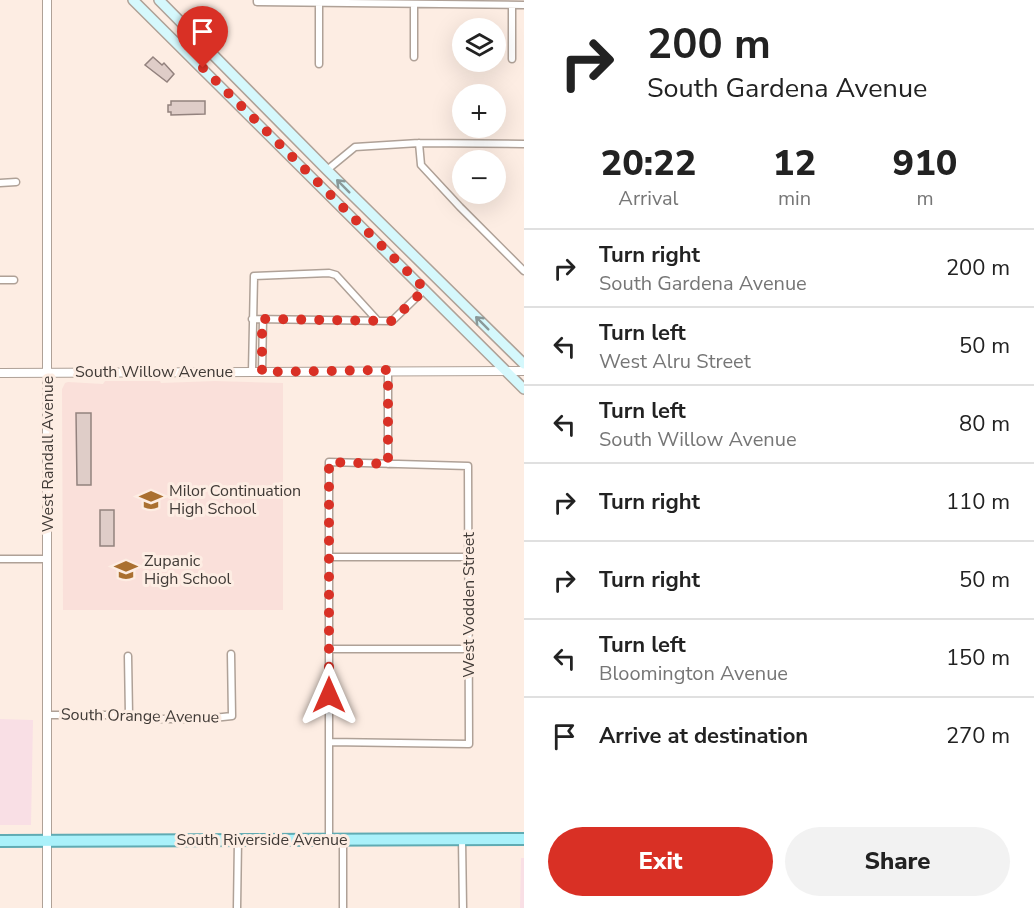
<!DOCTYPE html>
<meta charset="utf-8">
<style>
:root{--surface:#fff;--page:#f2f2f2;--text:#222;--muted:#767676;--line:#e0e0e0;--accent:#d93025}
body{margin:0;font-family:"Nunito Sans",sans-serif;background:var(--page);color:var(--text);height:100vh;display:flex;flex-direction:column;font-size:22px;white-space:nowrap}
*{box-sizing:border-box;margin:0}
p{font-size:20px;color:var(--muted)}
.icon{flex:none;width:33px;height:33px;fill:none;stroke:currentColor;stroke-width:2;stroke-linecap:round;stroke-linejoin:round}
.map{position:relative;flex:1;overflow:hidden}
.side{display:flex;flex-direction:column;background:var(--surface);width:510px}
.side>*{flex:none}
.hud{background:#fff;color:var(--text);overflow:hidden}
.buttons{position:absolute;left:452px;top:18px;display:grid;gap:12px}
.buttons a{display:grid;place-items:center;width:54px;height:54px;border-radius:50%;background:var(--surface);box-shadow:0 6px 24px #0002;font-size:30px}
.pin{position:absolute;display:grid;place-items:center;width:51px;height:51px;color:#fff;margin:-62px -26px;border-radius:50% 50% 50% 0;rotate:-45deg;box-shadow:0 0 6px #0007}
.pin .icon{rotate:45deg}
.me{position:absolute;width:66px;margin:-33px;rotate:0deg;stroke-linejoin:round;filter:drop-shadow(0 0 4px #0008)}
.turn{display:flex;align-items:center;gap:21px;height:126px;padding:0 24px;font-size:27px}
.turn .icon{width:78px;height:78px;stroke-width:2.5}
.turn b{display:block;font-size:42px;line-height:51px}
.eta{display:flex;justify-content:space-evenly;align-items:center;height:102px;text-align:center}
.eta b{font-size:36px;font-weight:800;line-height:42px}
.action{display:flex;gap:12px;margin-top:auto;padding:12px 24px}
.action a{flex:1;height:69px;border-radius:36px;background:var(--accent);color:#fff;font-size:24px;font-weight:800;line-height:69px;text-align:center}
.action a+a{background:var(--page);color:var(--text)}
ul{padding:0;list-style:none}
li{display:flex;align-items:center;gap:18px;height:78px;padding:0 24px;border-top:2px solid var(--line)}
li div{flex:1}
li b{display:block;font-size:22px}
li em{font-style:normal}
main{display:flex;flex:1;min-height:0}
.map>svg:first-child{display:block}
</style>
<main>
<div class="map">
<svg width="524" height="908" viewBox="0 0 524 908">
<rect width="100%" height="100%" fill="#fdede3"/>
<!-- commercial -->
<path fill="#f9dfe5" d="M0,719L33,720L31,825H0Z
M521,858H524V908H520Z"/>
<!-- education -->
<path fill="#fae0da" d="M105,381H160L161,383L215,381L283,383V610H63L62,389L65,383L68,382L103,384Z"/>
<!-- building -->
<path fill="#dfcdc8" stroke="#93827e" stroke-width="1.5" d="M153,57L162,65L164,63L174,74L167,82L145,65Z
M171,101H205V114L171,115V112H168V105H171Z
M76,413H91V485H77Z
M100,510H114V546H100Z"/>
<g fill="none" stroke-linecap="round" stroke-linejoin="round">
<!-- minor casing -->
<g stroke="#afa197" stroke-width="9">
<path id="minor" d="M257,0V2L524,5
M319,2V64
M414,4V57
M512,5V59
M419,143L421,165L460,207L524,271
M327,170L355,147L419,143L524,144
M0,183L16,182
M0,280H14
M252,319L392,321L425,289
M388,370V464
M252,372L254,276L329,273L336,275L377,320
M262,372L263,319
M331,557H469
M0,559H47
M329,649H468
M128,656L129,715
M47,715H129L153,719H204L232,716L231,654
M329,839V462L468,466L469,744L329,742
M462,839L463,908
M237,908L238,840
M343,908V839"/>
</g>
<!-- tertiary casing -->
<g stroke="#afa197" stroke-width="10">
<path id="tertiary" d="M0,373L524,371
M47,908V0"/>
</g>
<!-- secondary casing -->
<g stroke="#afa197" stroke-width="12">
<path id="secondary" d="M133,0L524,389
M159,0L327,170L524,364"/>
</g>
<!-- primary casing -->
<g stroke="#60abb3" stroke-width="14">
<path id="primary" d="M0,841L524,839"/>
</g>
<!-- minor -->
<use href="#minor" stroke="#fff" stroke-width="6"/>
<!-- tertiary -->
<use href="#tertiary" stroke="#fff" stroke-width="8"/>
<!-- secondary -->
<use href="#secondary" stroke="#d5f8fc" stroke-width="9"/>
<!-- primary -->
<use href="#primary" stroke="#aaf1fa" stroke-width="10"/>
</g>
<!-- one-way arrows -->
<defs><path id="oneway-shaft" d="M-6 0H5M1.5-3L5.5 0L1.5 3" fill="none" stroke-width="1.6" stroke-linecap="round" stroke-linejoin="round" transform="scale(1.5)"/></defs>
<g stroke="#8a9999">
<use href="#oneway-shaft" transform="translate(343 186) rotate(-135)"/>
<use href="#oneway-shaft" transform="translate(482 323) rotate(-135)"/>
</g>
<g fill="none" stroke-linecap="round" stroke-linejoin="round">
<!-- route -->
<path stroke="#d93025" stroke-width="10" stroke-dasharray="0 18" d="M203,68L425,289L392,321L262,319V372L388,370V464L329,462V695"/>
</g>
<!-- icons -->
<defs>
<g id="school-bare" transform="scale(1.8)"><path d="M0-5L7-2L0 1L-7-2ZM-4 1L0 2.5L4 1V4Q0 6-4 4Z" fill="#aa7030" stroke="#fdede3" stroke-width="2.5" paint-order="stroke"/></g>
</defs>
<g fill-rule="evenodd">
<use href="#school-bare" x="151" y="500"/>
<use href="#school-bare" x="126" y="570"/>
</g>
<g text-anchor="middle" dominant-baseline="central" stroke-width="6" stroke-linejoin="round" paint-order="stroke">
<!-- street labels -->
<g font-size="16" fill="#403a36" stroke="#fdede3">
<text x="154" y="372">South Willow Avenue</text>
<text transform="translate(48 454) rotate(-90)">West Randall Avenue</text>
<text transform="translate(469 605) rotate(-90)">West Vodden Street</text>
<text transform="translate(140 716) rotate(1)">South Orange Avenue</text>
<text x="262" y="840">South Riverside Avenue</text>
</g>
<!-- poi labels -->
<g font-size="16" fill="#403a36" stroke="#fdede3" text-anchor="start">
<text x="169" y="491">Milor Continuation<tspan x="169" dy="18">High School</tspan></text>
<text x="144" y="561">Zupanic<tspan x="144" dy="18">High School</tspan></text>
</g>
</g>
</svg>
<div class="buttons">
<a><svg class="icon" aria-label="layers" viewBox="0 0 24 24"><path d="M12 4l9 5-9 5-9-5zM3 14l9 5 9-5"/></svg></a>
<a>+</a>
<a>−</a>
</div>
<div class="pin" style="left:203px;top:68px;background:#d93025"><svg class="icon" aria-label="arrive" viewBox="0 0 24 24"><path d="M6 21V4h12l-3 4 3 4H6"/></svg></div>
<svg class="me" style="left:329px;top:695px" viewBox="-20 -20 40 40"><path d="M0-17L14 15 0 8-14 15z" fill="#d93025" stroke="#fff" stroke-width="4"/></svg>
</div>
<section class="side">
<div class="hud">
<div class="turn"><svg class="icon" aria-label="right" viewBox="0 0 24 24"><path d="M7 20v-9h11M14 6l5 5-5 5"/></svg><div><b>200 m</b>South Gardena Avenue</div></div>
</div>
<div class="eta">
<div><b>20:22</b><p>Arrival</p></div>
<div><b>12</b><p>min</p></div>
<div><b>910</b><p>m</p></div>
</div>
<ul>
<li><svg class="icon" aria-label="right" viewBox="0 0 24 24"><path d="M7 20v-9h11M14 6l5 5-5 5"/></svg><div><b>Turn right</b><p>South Gardena Avenue</p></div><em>200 m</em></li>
<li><svg class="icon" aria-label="left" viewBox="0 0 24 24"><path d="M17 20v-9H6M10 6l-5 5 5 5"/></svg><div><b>Turn left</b><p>West Alru Street</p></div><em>50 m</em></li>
<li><svg class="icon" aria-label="left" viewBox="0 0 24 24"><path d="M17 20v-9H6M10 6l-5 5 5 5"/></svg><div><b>Turn left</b><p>South Willow Avenue</p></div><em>80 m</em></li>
<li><svg class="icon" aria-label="right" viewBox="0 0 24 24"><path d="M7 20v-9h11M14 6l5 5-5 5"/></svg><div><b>Turn right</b></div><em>110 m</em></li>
<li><svg class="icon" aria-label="right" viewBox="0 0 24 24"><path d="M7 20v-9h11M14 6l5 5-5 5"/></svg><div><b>Turn right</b></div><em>50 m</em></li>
<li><svg class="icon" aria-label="left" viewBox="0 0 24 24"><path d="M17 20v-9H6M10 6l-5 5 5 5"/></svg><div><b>Turn left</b><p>Bloomington Avenue</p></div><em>150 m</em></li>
<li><svg class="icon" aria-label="arrive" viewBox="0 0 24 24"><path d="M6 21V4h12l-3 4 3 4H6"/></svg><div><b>Arrive at destination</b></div><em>270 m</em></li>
</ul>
<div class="action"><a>Exit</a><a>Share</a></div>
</section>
</main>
